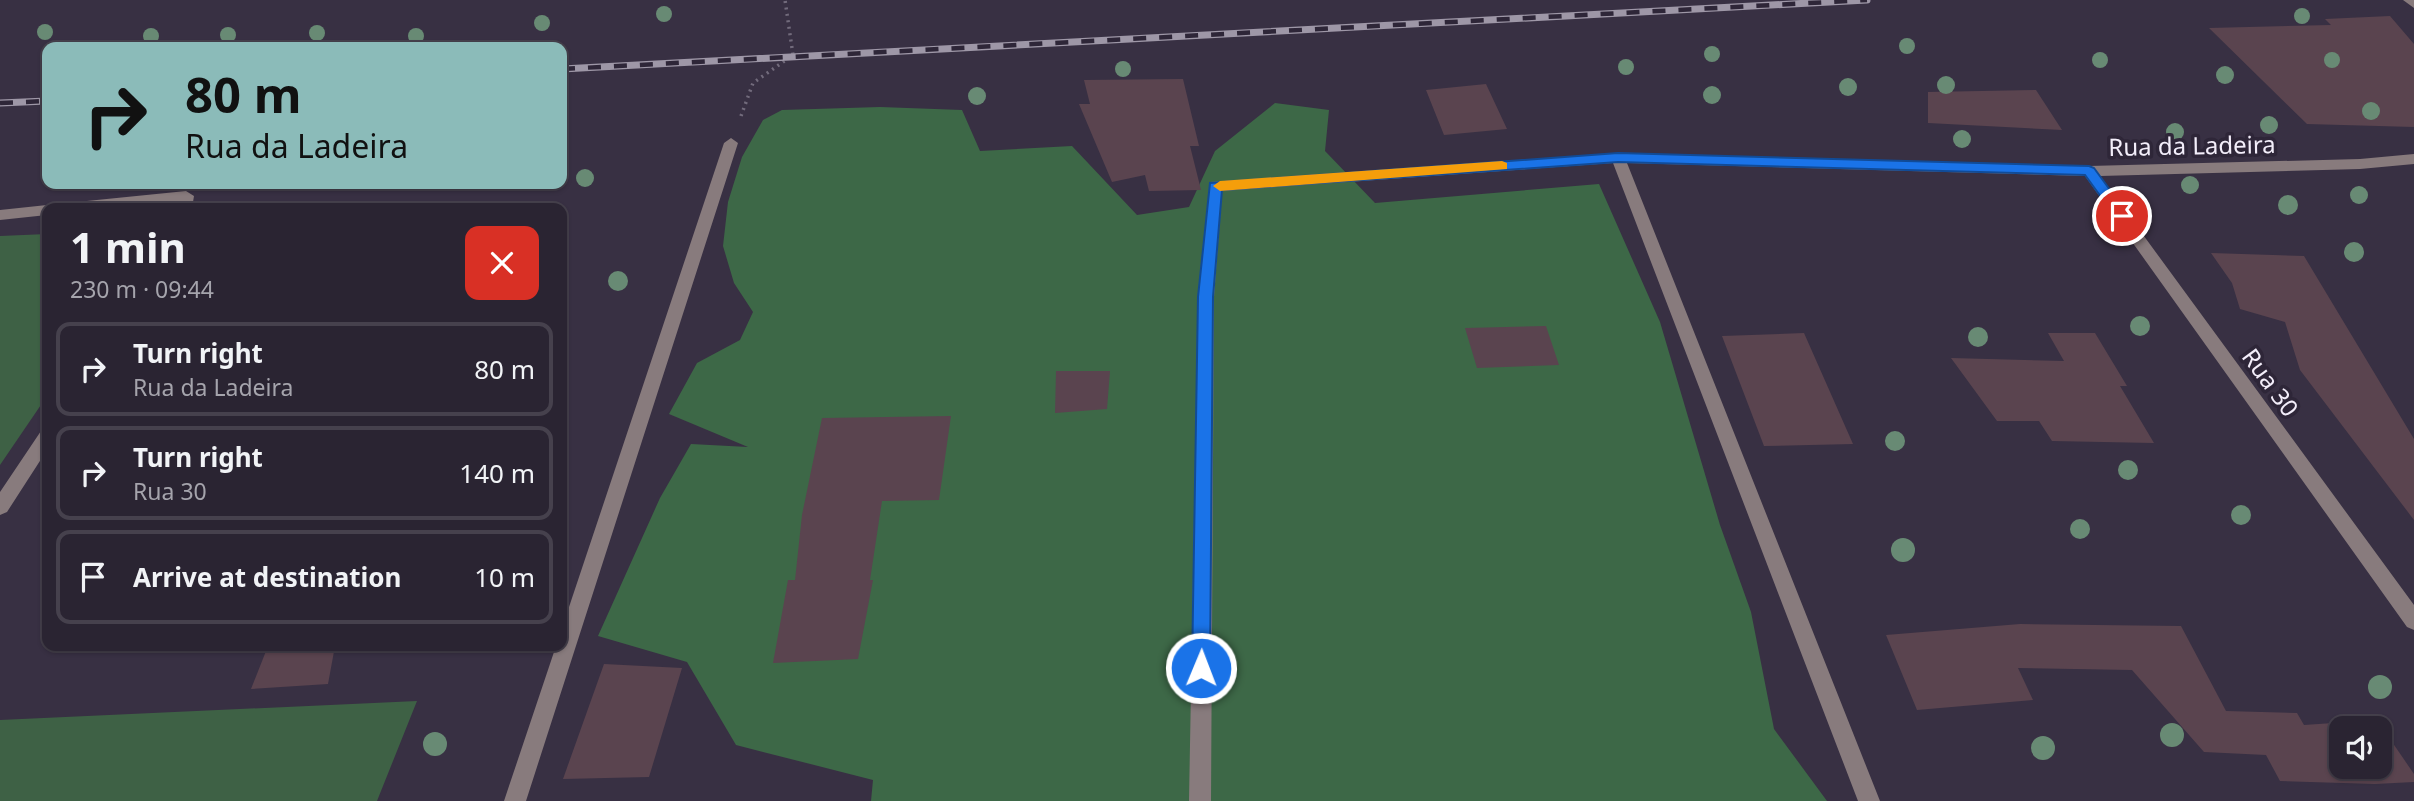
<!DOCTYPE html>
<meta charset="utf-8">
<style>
:root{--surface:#2a2432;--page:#36303e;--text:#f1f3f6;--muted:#a5a4ac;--line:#46414d}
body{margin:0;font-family:"Noto Sans",sans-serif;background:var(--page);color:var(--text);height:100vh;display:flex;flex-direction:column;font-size:26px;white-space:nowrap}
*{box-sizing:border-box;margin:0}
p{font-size:23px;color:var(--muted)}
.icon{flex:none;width:38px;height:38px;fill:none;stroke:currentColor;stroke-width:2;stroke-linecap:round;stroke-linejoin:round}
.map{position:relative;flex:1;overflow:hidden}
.drawer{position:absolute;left:42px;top:203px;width:525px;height:448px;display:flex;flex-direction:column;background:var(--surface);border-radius:14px;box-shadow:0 2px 5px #0004,0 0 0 2px var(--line)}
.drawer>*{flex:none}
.banner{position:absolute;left:42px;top:42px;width:525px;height:147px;border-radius:14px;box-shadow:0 2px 5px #0004,0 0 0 2px var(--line);background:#8bbbb9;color:#111;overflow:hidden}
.buttons{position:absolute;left:2329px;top:716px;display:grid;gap:14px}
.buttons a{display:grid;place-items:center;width:63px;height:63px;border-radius:14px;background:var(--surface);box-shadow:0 2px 5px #0004,0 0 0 2px var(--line);font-size:35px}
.pin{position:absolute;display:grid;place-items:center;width:60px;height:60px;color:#fff;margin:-30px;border:4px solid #fff;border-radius:50%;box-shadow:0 2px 7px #0007}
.me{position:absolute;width:77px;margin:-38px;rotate:1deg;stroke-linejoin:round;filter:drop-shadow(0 0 5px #0008)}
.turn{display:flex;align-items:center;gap:24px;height:147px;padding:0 28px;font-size:32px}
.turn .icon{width:91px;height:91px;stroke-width:2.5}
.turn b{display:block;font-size:49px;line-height:60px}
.round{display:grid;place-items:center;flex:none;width:74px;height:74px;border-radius:14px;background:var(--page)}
.overview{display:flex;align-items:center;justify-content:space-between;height:119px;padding:0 28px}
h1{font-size:42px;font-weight:700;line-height:52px}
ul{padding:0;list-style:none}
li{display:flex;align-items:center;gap:21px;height:94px;margin:0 14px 10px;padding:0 14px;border:4px solid var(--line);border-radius:14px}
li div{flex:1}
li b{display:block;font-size:26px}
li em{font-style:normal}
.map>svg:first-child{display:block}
</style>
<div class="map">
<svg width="2414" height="801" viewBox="0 0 2414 801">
<rect width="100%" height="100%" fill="#383043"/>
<!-- green -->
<path fill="#3e6145" d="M47,234V396L0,465V236Z
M417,701L377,801H0V720Z"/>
<!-- forest -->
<path fill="#3d6847" d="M1275,103L1329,110L1325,151L1375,203L1599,184L1660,322L1720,525L1751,612L1774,729L1827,801H871L873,780L736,745L687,662L598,636L660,498L691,444L748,447L669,414L697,363L740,340L753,312L734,283L723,246L728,202L742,157L763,120L782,110L880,107L962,110L980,151L1072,146L1137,215L1189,207L1215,151Z"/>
<!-- building -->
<path fill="#5a444f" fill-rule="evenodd" d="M2390,16L2414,44V127L2307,124L2209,28L2331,25L2325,19Z
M1183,79L1199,146H1190L1201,190L1149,191L1145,175L1112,182L1079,104H1090L1084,80Z
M1486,84L1507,129L1444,135L1426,90Z
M2036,90L2062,130L1928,123V92Z
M2211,253L2304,256L2414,439V520L2300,370L2285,322L2240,309L2232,283Z
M1546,326L1559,365L1477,368L1465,328Z
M1804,333L1853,444L1764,446L1722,336Z
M2048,333H2095L2127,386H2120L2154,443L2052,441L2039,421H1997L1951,358L2064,361Z
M1056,371H1110L1107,409L1055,413Z
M951,416L939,500L882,501L870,580H873L858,659L773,663L788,580H795L802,515L822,418Z
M2020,624L2181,626L2226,711L2297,713L2304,725L2377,720L2414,774V782L2375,784L2280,781L2266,755L2204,752L2132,670L2018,668L2033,700L1917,710L1886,635ZM2342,728H2380V766H2342Z
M268,646H335L328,684L251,689Z
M604,664L682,668L649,777L563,779Z"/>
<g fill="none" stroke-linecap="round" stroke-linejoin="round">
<!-- path -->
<path stroke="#726b7c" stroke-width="3.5" stroke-dasharray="2 4.5" stroke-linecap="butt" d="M741,116L753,83L793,55L785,0"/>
<!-- minor -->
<path fill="#887b7d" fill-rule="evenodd" d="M2403,0H2414V8Z
M731,138L738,143L526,801H504L556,646H562V628L724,143Z
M1618,153L2089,166L2360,159L2414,154V164L2360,169L2100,176L2414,605V630L2407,627L2085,176L1627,163L1880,801H1858L1613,163L1222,191L1214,297L1211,801H1189L1198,297L1210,182Z
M186,191L194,196L192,208H176L177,202L115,208H59L67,203Z
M47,205L54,208H47V215L0,220V210Z
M47,429V450L7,512L0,515V492L41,431Z"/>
<!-- rail casing -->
<g stroke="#9e97a7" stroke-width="7">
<path id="rail" d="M562,69L1867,0
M0,103L47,101"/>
</g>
<!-- rail -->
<use href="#rail" stroke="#2e2638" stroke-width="4.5" stroke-dasharray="13" stroke-linecap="butt"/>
</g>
<!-- trees -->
<g fill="#688a74">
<circle cx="664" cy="14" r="8"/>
<circle cx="2302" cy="16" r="8"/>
<circle cx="542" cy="23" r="8"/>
<circle cx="45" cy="32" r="8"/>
<circle cx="317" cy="33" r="8"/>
<circle cx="228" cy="35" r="8"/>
<circle cx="151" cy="36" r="8"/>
<circle cx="416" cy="36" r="8"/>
<circle cx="1907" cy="46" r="8"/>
<circle cx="1712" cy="54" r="8"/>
<circle cx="2100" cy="60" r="8"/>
<circle cx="2332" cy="60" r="8"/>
<circle cx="1626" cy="67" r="8"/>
<circle cx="1123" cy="69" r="8"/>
<circle cx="2225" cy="75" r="9"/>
<circle cx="1946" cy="85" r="9"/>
<circle cx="1848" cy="87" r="9"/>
<circle cx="1712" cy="95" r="9"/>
<circle cx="977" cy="96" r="9"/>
<circle cx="2371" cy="111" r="9"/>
<circle cx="2269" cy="125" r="9"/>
<circle cx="2175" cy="132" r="9"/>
<circle cx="1962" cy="139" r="9"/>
<circle cx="585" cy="178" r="9"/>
<circle cx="2190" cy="185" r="9"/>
<circle cx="2359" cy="195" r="9"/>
<circle cx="2288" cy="205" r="10"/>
<circle cx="2354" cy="252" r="10"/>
<circle cx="618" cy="281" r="10"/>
<circle cx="2140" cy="326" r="10"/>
<circle cx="1978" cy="337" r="10"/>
<circle cx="1895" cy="441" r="10"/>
<circle cx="2128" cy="470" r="10"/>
<circle cx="2241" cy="515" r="10"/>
<circle cx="2080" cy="529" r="10"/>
<circle cx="1903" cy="550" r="12"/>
<circle cx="2380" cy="687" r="12"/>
<circle cx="2172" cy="735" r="12"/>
<circle cx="435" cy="744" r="12"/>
<circle cx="2043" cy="748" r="12"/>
</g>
<!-- route -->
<path fill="#1a73e8" stroke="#114b97" stroke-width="2" d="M1618,153L2089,166L2094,168L2129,216L2122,221L2117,219L2085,175L1618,162L1222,190L1213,297L1210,668L1208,674L1201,677L1194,674L1192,668L1198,297L1210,183Z"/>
<!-- slow -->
<path fill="#f59e0b" d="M1502,161L1507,163V169L1220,191L1213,186L1220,181Z"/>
<g text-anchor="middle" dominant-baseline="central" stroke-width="7" stroke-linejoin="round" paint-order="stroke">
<!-- street labels -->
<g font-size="24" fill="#f3eefa" stroke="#2e2638">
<text transform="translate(2192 145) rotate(-1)">Rua da Ladeira</text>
<text transform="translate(2271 382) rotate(54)">Rua 30</text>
</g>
</g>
</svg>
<div class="buttons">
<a><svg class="icon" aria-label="sound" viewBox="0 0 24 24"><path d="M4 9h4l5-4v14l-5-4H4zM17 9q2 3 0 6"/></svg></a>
</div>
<div class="pin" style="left:2122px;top:216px;background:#d93025"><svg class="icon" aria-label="arrive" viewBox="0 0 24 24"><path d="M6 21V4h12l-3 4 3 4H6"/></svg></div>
<svg class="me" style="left:1201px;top:668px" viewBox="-20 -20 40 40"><circle r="17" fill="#1a73e8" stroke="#fff" stroke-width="3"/><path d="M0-11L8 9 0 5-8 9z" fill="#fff"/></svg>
<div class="banner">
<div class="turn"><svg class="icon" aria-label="right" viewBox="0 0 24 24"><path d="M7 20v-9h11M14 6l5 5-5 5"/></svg><div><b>80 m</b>Rua da Ladeira</div></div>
</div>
<section class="drawer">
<div class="overview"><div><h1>1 min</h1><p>230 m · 09:44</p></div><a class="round" style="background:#d93025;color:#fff"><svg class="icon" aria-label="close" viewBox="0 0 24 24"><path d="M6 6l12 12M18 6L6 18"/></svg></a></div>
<ul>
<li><svg class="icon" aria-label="right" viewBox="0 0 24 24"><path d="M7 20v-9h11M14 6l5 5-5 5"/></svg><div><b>Turn right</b><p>Rua da Ladeira</p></div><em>80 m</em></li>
<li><svg class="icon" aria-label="right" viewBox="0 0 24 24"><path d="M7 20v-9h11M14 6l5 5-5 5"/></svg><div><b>Turn right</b><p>Rua 30</p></div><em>140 m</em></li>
<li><svg class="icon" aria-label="arrive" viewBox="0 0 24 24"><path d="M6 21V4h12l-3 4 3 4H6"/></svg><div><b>Arrive at destination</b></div><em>10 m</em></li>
</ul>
</section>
</div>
